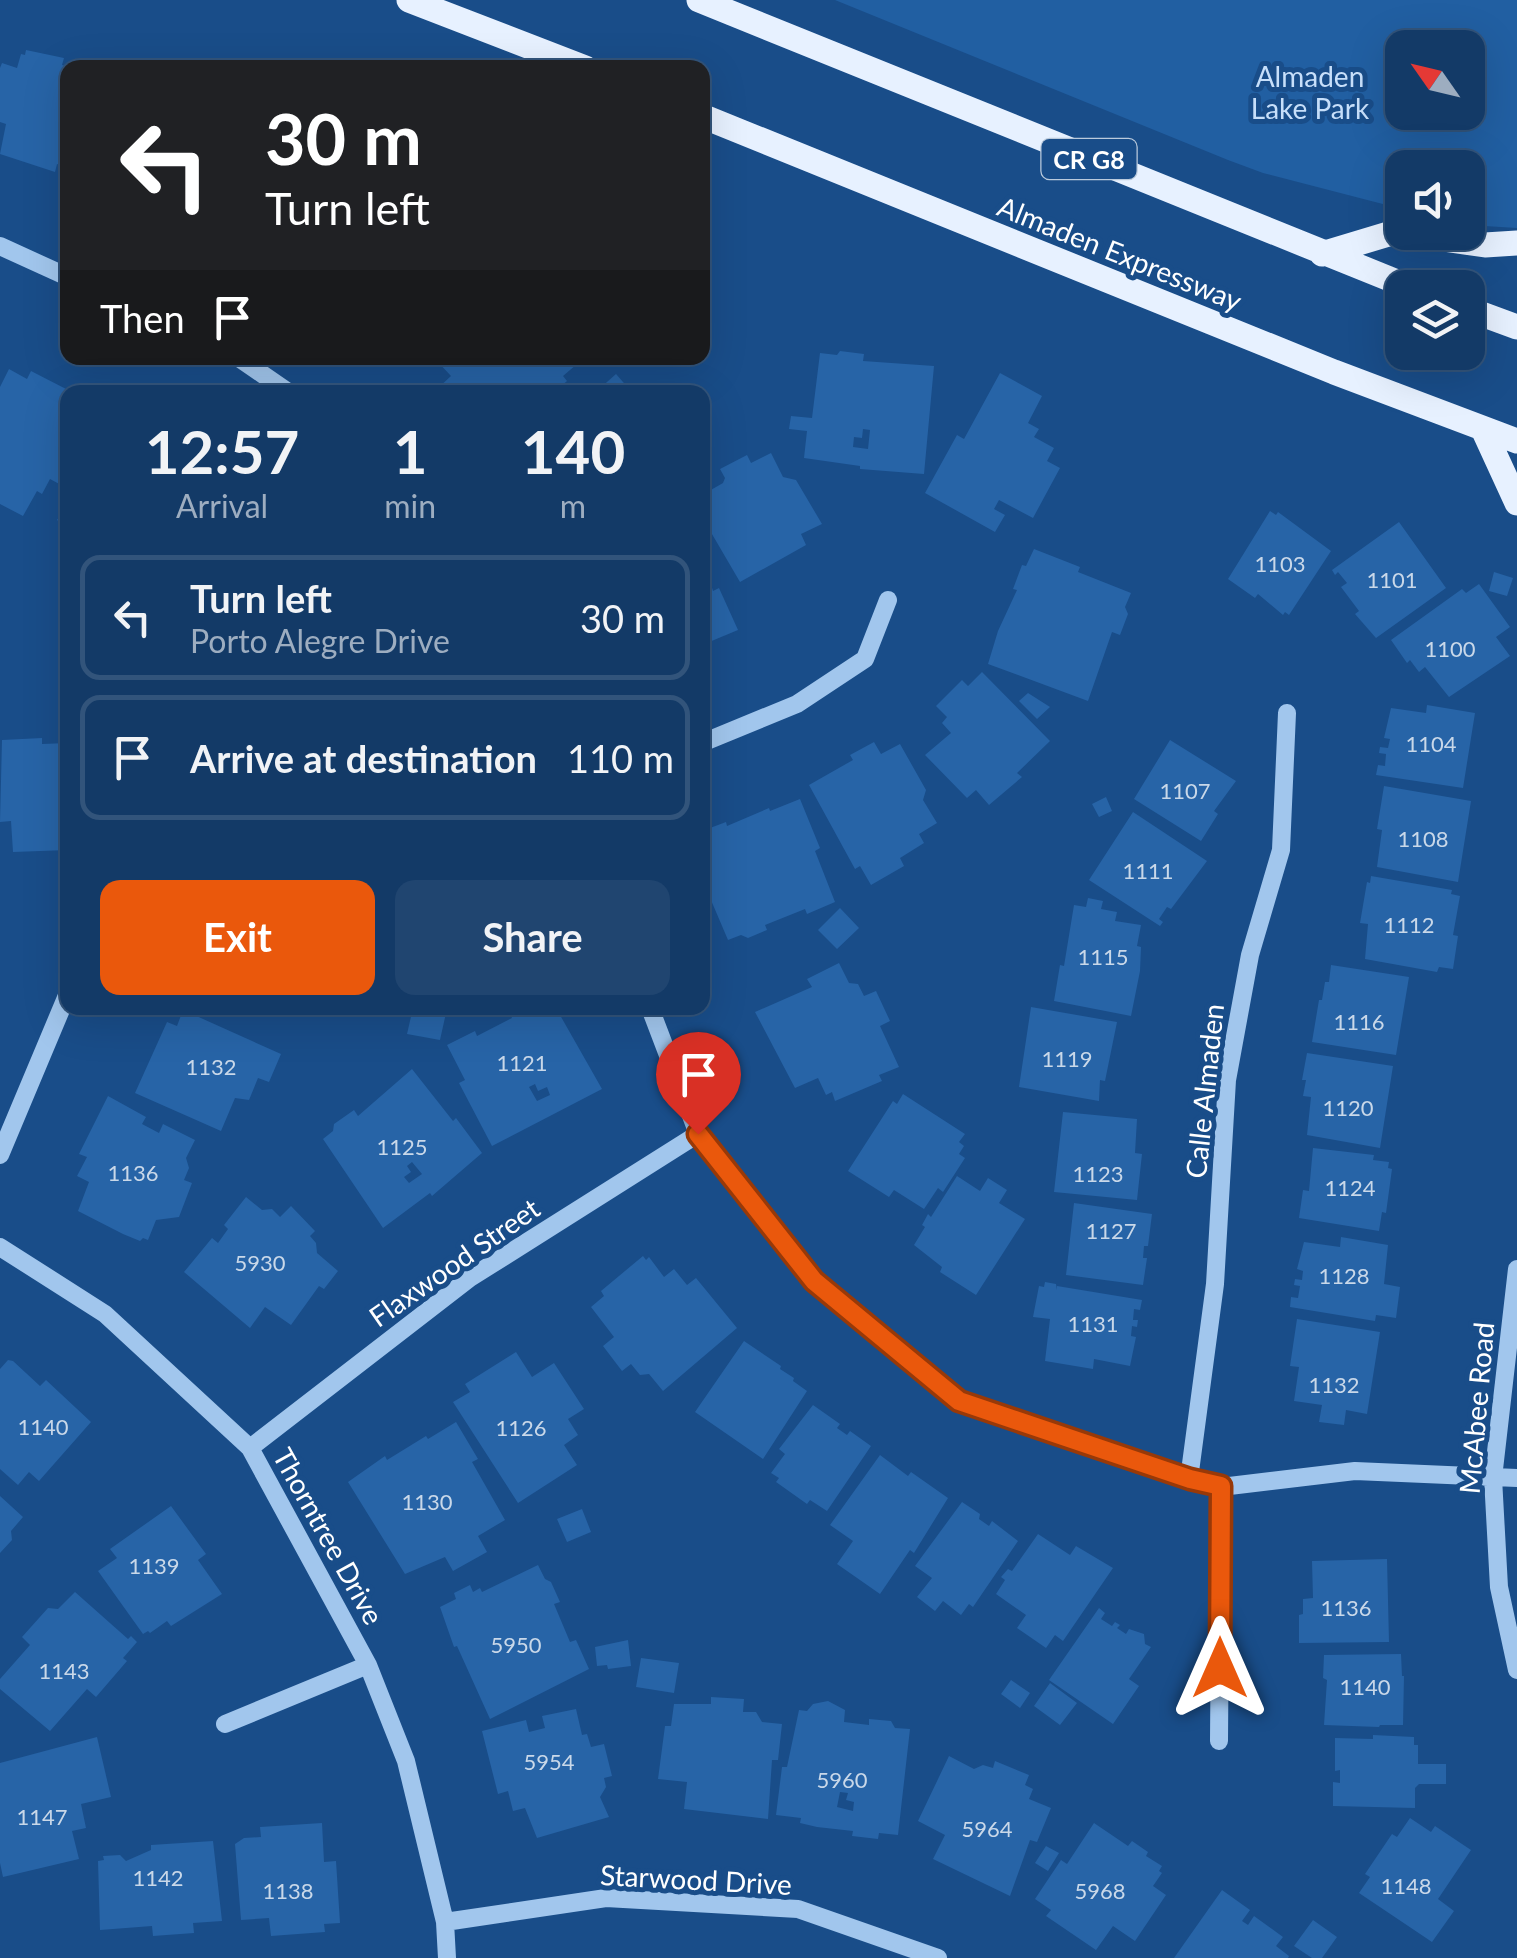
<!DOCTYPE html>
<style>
:root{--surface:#133a67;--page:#204570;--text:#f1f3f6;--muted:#9dadc0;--line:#32547b;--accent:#ea580c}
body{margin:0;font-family:Lato,sans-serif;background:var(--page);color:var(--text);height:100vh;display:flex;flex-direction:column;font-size:38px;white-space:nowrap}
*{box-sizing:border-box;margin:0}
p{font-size:32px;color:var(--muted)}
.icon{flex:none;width:55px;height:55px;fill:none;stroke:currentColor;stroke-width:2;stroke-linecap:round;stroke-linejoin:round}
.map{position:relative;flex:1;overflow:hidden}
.panel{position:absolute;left:60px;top:385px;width:650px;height:630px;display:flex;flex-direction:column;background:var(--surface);border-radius:20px;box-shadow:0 10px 40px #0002,0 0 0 2px var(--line)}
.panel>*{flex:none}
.guide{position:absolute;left:60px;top:60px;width:650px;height:305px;border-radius:20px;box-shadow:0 10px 40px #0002,0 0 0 2px var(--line);background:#202124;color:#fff;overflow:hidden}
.needle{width:65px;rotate:304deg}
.buttons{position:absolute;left:1385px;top:30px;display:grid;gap:20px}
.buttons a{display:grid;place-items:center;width:100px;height:100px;border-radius:20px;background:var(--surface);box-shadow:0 10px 40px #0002,0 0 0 2px var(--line);font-size:50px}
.pin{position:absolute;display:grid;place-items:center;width:85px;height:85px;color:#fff;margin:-102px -42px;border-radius:50% 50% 50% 0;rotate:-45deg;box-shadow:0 0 10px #0007}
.pin .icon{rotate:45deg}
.me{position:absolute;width:110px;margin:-55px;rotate:0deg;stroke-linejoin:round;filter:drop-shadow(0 0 8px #0008)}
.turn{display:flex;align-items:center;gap:35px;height:210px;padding:0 40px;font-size:45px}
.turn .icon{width:130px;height:130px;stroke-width:2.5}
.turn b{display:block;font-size:70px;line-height:85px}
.then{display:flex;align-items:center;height:95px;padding:0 40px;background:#0003;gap:20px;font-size:38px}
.eta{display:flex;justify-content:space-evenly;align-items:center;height:170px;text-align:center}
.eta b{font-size:60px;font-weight:700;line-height:70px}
.cta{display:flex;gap:20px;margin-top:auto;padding:20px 40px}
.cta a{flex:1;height:115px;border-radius:20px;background:var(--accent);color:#fff;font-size:40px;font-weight:700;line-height:115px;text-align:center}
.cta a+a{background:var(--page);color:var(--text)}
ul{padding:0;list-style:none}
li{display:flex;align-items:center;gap:30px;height:125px;margin:0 20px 15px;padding:0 20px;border:5px solid var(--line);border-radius:20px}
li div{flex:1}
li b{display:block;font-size:38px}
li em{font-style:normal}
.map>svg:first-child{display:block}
</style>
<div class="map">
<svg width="1517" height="1958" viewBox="0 0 1517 1958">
<rect width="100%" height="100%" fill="#194d89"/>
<!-- green -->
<path fill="#215fa2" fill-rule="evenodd" d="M835,0H1517V228L1468,225V168H1402V209L1263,173L1228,160ZM1402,48H1468V112H1402Z"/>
<!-- building -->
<path fill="#2764a7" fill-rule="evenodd" d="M26,50L64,58L62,65L68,67V168L57,164L55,172L0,154L6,124L0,122V68L2,63L17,68L21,54L25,55Z
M840,351L864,354L863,361L934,366L924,474L860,469V466L804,458L807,431L789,429L791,416L812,418L820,353L837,355ZM863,429L870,430L868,449L853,447L854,437L862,438Z
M440,358H584L563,376L567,381L554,392H443L438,388L451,376L437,361Z
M9,369L27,379L31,371L68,390V413L61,410L58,416L68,421V477L63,486L50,479L42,494L37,491L23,516L0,504V387Z
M1000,373L1042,396L1028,423L1039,429L1034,437L1054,448L1047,461L1060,468L1033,518L999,500L994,509L1005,515L995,532L925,493L957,435L964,439Z
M616,374L630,390L600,392L598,390Z
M771,453L783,477L796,480L822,524L801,534L806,545L740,582L702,517V495L723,483L725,478L720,469L747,455L751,463Z
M68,505V527L57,520Z
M1270,511L1276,515L1278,512L1331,551L1289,615L1285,612L1283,615L1258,594L1255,598L1228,579Z
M1399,522L1446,588L1376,638L1355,614L1359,611L1341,587L1347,583L1338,572L1335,575L1332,570Z
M1034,549L1080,567L1078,572L1131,593L1125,607L1128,614L1120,635L1112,632L1088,701L988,664L998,631L1017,590L1013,589L1022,565L1026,566Z
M702,555L713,591L719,588L738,630L702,645Z
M1494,572L1513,578L1507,596L1489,591Z
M1479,584L1510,627L1496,637L1510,656L1449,697L1425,667L1419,672L1410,660L1407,663L1391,640L1462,589L1466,593Z
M982,672L1050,741L1017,773L1022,777L989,805L976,790L967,798L925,755L951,733L942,723L947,717L936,706L962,680L968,686Z
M1028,693L1050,707L1037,719L1019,701Z
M1427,705L1475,713L1463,788L1376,775L1378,765L1385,766L1386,754L1379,753L1380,747L1388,748L1390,739L1384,738L1391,708L1426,713Z
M42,738V744L68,743V850L13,852L11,821L0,822L2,740Z
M1170,740L1236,781L1214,811L1218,814L1201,841L1134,799Z
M874,742L881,754L900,744L926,790L923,800L937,823L919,834L924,843L900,858L904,866L871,885L860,866L855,869L809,785L853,760L850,755Z
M1384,786L1471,801L1458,882L1377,867L1382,830L1377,829Z
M1106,797L1112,811L1099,817L1092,804Z
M800,799L820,848L815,851L835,902L807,914L805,909L765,925L767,930L748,938L741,935L728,940L702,879V831L726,822L727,826L769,808L770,811Z
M1133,812L1207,861L1171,909L1167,907L1159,919L1163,922L1160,926L1089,880Z
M1371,876L1452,890L1451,894L1460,896L1453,935L1458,936L1453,969L1439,967L1437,972L1365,959L1368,924L1360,923L1367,882L1370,883Z
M1088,898L1103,901L1101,909L1117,912L1115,921L1141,925L1137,946L1141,947L1140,971L1131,1016L1054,1001L1060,965L1064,966L1074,905L1086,907Z
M840,908L859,928L837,949L818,930Z
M839,963L849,983L858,984L864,996L876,991L890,1021L880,1026L899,1067L879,1075L882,1081L835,1101L832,1092L826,1095L818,1078L795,1088L755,1012L812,987L807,979Z
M1331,965L1409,977L1396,1055L1312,1042L1319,1000H1322L1325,982H1329Z
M1031,1007L1117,1022L1105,1081L1100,1080L1099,1101L1019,1087Z
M413,1008L446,1013L440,1040L407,1034Z
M515,1008H556L602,1089L492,1146L459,1083L465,1080L447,1045L475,1031L477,1036L512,1018L509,1011ZM535,1084L538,1091L547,1087L550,1095L537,1101L529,1087Z
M183,1010L281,1054L269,1082L258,1078L249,1100L235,1098L221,1131L135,1093L167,1022L177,1026Z
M1307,1053L1393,1066L1380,1148L1307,1135L1311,1097L1303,1096L1306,1080H1302Z
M412,1069L453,1121L456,1118L482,1153L432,1196L430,1193L383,1228L323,1139L333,1131L334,1124L354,1110L358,1116ZM412,1162L422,1174L409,1183L404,1177L411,1172L407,1166Z
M903,1094L965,1134L959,1142L964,1146L959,1154L965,1158L943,1192L938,1188L924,1209L894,1190L889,1197L848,1171L893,1101L897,1104Z
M108,1096L146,1117L142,1124L159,1133L163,1124L195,1140L186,1158L189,1168L184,1180L192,1183L179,1217L156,1220L148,1240L143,1238L140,1241L123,1234L78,1211L89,1182L77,1176L87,1157L79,1154Z
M1063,1112L1137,1119L1135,1153L1142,1154L1137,1200L1054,1192Z
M1313,1148L1374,1155L1373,1160L1389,1162L1388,1168L1392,1169L1386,1213L1382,1212L1379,1231L1299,1218L1303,1190L1309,1191Z
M957,1176L980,1191L988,1178L1007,1190L999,1203L1025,1219L976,1295L940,1272L942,1267L914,1245L925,1227L922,1225L928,1214L931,1217Z
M246,1197L262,1210L272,1209L280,1217L291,1206L315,1231L310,1236L316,1243L317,1253L338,1271L324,1289L319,1286L291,1325L265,1307L250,1328L184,1272L212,1238L218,1243L228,1229L224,1225Z
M1074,1203L1152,1214L1148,1246H1144L1143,1258H1147L1143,1285L1066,1275Z
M1341,1237L1388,1245L1384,1284L1400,1287L1396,1318L1376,1315L1375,1321L1290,1307L1291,1297L1298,1298L1300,1286L1294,1285L1295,1279L1302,1280L1303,1271L1297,1269L1304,1242L1340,1247Z
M643,1256L646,1260L649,1257L664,1277L674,1269L687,1285L696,1278L737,1328L663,1391L649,1374L640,1375L631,1364L622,1371L603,1346L614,1337L591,1307L604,1296L601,1291Z
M1045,1282L1056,1284L1057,1290V1286L1142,1300L1140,1310L1134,1309L1133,1320H1138L1137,1327L1132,1326L1131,1336L1136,1337L1130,1366L1094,1359L1093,1369L1045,1361L1050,1319L1033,1317L1039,1286L1044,1287Z
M1297,1319L1380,1332L1367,1414L1346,1410L1344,1425L1319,1422L1322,1405L1294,1401L1299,1367L1290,1366Z
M744,1341L781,1366L780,1369L794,1378L793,1381L807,1391L763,1459L695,1412Z
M516,1352L532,1377L554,1363L584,1409L568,1419L578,1435L564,1445L577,1465L518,1503L453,1402L470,1392L465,1384Z
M8,1360L13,1361L40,1386L46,1380L91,1422L39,1481L29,1472L18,1485L0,1469V1369Z
M813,1405L840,1424L837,1428L847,1435L850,1431L871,1446L827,1511L810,1500L807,1504L776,1482L779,1478L771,1473L785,1454L779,1449Z
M456,1422L478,1459L472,1462L505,1520L478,1536L487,1552L453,1571L445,1557L405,1574L348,1482L385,1456L387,1460L426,1436L428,1439Z
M880,1455L908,1476L911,1472L948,1498L914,1553L910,1550L880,1594L837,1564L853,1541L830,1525Z
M0,1496L23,1517L11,1531L12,1540L0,1553Z
M962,1502L980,1514L979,1519L989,1526L992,1521L1018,1541L973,1607L969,1604L961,1615L943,1601L935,1611L917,1597L932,1578L915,1566Z
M171,1506L206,1554L198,1560L222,1594L171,1626L167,1621L150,1633L148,1631L143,1634L98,1571L117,1558L110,1549Z
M582,1509L591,1532L567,1542L557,1519Z
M1038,1534L1070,1555L1076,1546L1113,1568L1063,1641L1055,1635L1046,1648L1017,1628L1026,1615L996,1594L1005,1580L1001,1577L1008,1569L1012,1571Z
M1387,1559L1389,1642L1299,1643V1615L1303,1614V1599L1313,1598L1312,1561Z
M538,1565L545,1579L551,1582L560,1602L554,1604L570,1642L576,1640L589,1669L490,1719L457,1646L454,1647L440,1607L456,1599L454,1593L470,1585L473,1592L480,1588L482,1592Z
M75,1592L128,1639L131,1636L137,1642L123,1658L127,1661L96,1697L87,1689L50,1731L0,1689V1679L30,1645L22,1637L48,1608L58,1609Z
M1099,1608L1105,1613L1101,1619L1112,1626L1115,1622L1120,1625L1117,1628L1126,1634L1129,1629L1144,1634L1145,1644L1151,1647L1129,1679L1139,1686L1113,1724L1049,1680Z
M628,1640L631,1666L608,1669L607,1665L597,1666L595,1647Z
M1401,1654L1402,1676H1404L1403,1725H1380L1379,1727L1324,1725L1327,1680L1323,1678L1324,1655Z
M641,1658L679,1663L674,1693L636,1687Z
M1011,1680L1030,1693L1020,1708L1001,1694Z
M1050,1683L1077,1703L1060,1725L1034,1706Z
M711,1697L744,1699L743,1712H756L762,1722L782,1724L778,1760H772L768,1819L684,1809L687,1782L658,1779L665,1726H671L674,1704H711Z
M828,1701L845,1710L844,1722L869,1725V1719L891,1721L895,1728L910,1729L898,1835L879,1833L878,1839L852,1836L853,1831L817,1827L800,1823L801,1818L776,1815L782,1767H787L799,1710L807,1711L813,1704ZM840,1792L848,1793L846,1800L854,1802L853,1811L837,1807Z
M576,1709L582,1735L587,1734L591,1747L604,1744L612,1776L604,1778L606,1787L600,1797L609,1817L537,1838L525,1808L513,1811L508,1791L498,1794L482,1731L526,1720L529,1732L545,1728L542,1716Z
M1373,1735L1414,1737V1745H1418V1764H1446V1784H1419L1415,1788V1808L1333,1806V1782L1340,1783V1770L1335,1771V1738L1373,1739Z
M97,1737L111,1797L81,1804L86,1828L72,1831L79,1859L3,1877L0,1863V1763Z
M949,1756L974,1769L983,1765L993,1768L995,1761L1029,1775L1025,1785L1033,1789L1029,1799L1051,1808L1037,1842L1030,1840L1010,1896L933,1859L945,1835L918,1821Z
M1410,1818L1431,1832L1435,1826L1471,1850L1438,1899L1454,1911L1432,1942L1359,1893L1370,1877L1365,1874L1392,1834L1397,1837Z
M322,1823L324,1862L336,1861L340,1923L324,1924L325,1932L271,1936L269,1918L241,1920L235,1844L244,1838L261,1837L260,1827Z
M1094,1823L1128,1846L1132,1841L1148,1852L1146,1856L1162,1866L1159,1871L1162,1873L1153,1886L1166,1895L1135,1941L1113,1926L1096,1950L1046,1916L1051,1910L1035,1899L1061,1860L1067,1864Z
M213,1841L222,1921L193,1923L194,1933L153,1936L152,1926L100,1930L98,1861L104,1860L103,1856L120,1855L126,1861L151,1850V1845Z
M1046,1846L1059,1853L1048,1871L1035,1863Z
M1222,1890L1250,1910L1242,1921L1248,1925L1254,1916L1283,1937L1276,1946L1289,1956L1288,1958H1174Z
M1313,1920L1337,1937L1322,1958H1312L1294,1946Z"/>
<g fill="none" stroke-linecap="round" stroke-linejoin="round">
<!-- minor -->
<path stroke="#a1c6ed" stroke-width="18" d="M0,246L68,277
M239,358L288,392
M702,743L797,704L865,659L888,600
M650,1008L698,1134L814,1281L959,1401L1189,1479L1221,1487L1355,1471L1517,1478
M0,1155L68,993
M0,1247L105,1314L250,1448L368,1665L406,1761L445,1922L447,1958
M1517,1269L1493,1478L1499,1587L1517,1670
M250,1448L470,1278L698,1134
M1189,1479L1215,1284L1227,1080L1250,955L1281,850L1287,713
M225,1724L368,1665
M1219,1741L1221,1487
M445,1922L606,1898L798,1909L938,1958"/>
<!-- major -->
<path stroke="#e7f1ff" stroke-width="25" d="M409,0L585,68
M699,0L1412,288
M702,116L1334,372L1517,441
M1322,254L1395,232L1485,245L1517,243
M1468,309L1517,327
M1483,429L1517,503"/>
</g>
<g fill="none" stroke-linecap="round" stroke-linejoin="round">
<!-- route casing -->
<g stroke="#983908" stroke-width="25">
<path id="route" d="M698,1134L814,1281L959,1401L1190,1479L1221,1486L1220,1668"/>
</g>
<!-- route -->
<use href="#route" stroke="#ea580c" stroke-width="18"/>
</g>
<g text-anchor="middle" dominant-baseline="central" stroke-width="10" stroke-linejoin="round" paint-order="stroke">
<!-- number labels -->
<g font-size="22" fill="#c9d8e9">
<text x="1280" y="563">1103</text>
<text x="1392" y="579">1101</text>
<text x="1450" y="648">1100</text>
<text x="1431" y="743">1104</text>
<text x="1185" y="790">1107</text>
<text x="1423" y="838">1108</text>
<text x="1148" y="870">1111</text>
<text x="1409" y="924">1112</text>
<text x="1103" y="956">1115</text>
<text x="1359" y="1021">1116</text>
<text x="1067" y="1058">1119</text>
<text x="522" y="1062">1121</text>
<text x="211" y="1066">1132</text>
<text x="1348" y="1107">1120</text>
<text x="402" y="1146">1125</text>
<text x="133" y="1172">1136</text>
<text x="1098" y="1173">1123</text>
<text x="1350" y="1187">1124</text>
<text x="1111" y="1230">1127</text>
<text x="260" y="1262">5930</text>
<text x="1344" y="1275">1128</text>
<text x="1093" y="1323">1131</text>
<text x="1334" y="1384">1132</text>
<text x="43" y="1426">1140</text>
<text x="521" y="1427">1126</text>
<text x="427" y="1501">1130</text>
<text x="154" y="1565">1139</text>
<text x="1346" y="1607">1136</text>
<text x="516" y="1644">5950</text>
<text x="64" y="1670">1143</text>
<text x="1365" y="1686">1140</text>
<text x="549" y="1761">5954</text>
<text x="842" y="1779">5960</text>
<text x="42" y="1816">1147</text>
<text x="987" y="1828">5964</text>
<text x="158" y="1877">1142</text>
<text x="1406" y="1885">1148</text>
<text x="288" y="1890">1138</text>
<text x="1100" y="1890">5968</text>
</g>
<!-- shield labels -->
<rect fill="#194d89" stroke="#bacadc" stroke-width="2.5" x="1041.5" y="139" width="95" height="40" rx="8"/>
<g font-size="25" font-weight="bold" fill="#fff">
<text x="1089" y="159">CR G8</text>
</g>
<!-- park labels -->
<g font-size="28" fill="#c7dffa" stroke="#194d89">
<text x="1310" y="76">Almaden<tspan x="1310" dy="32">Lake Park</tspan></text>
</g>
<!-- street labels -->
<g font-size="28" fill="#fff" stroke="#194d89">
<text transform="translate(1120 253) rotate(22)">Almaden Expressway</text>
<text transform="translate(1204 1091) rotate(-84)">Calle Almaden</text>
<text transform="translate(454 1262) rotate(-35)">Flaxwood Street</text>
<text transform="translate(1476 1408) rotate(-85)">McAbee Road</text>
<text transform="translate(329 1536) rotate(61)">Thorntree Drive</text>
<text transform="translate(696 1879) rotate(3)">Starwood Drive</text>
</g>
</g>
</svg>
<div class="buttons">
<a><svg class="needle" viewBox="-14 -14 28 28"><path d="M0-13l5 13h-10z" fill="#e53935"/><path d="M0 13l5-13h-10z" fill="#9dadc0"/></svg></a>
<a><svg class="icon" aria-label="sound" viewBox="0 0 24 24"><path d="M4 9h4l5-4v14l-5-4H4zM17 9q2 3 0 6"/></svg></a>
<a><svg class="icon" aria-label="layers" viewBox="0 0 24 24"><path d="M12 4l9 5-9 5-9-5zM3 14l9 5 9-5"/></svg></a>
</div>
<div class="pin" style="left:698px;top:1134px;background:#d93025"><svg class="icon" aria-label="arrive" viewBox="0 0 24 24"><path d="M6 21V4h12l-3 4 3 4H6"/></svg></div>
<svg class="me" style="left:1220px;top:1668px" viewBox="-20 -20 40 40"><path d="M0-17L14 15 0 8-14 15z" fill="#ea580c" stroke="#fff" stroke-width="4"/></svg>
<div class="guide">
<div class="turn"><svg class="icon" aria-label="left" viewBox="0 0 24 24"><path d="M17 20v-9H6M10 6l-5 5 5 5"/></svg><div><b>30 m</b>Turn left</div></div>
<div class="then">Then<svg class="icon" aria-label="arrive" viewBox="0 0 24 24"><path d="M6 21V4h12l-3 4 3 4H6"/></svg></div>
</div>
<section class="panel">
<div class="eta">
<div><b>12:57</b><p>Arrival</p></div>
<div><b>1</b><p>min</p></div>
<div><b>140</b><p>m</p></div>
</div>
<ul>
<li><svg class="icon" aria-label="left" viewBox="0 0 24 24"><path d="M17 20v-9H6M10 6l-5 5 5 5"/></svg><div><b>Turn left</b><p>Porto Alegre Drive</p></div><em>30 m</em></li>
<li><svg class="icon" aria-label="arrive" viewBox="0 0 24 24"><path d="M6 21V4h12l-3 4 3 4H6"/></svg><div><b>Arrive at destination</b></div><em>110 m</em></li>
</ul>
<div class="cta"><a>Exit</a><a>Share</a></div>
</section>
</div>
